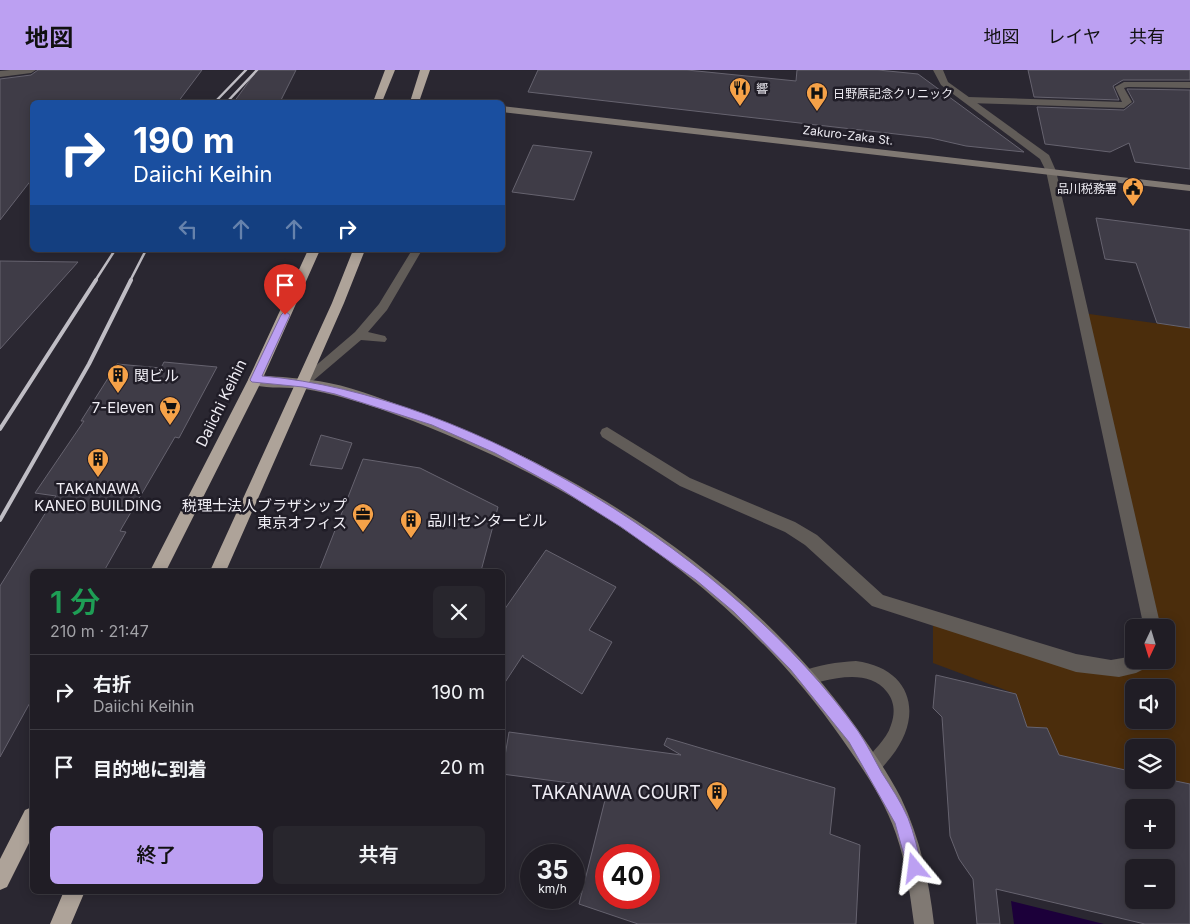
<!DOCTYPE html>
<html lang="ja">
<meta charset="utf-8">
<style>
:root{--surface:#201d25;--page:#28262d;--text:#f1f3f6;--muted:#a2a2a7;--line:#3d3b42;--accent:#bca0f2}
body{margin:0;font-family:Inter,"Noto Sans JP",sans-serif;background:var(--page);color:var(--text);height:100vh;display:flex;flex-direction:column;font-size:19px;white-space:nowrap}
*{box-sizing:border-box;margin:0}
p{font-size:16px;color:var(--muted)}
.icon{flex:none;width:28px;height:28px;fill:none;stroke:currentColor;stroke-width:2;stroke-linecap:round;stroke-linejoin:round}
.map{position:relative;flex:1;overflow:hidden}
.panel{position:absolute;left:30px;top:499px;width:475px;height:325px;display:flex;flex-direction:column;background:var(--surface);border-radius:8px;box-shadow:0 2px 12px #0003,0 0 0 1px var(--line)}
.panel>*{flex:none}
.banner{position:absolute;left:30px;top:30px;width:475px;height:152px;border-radius:8px;box-shadow:0 2px 12px #0003,0 0 0 1px var(--line);background:#1a4fa0;color:#fff;overflow:hidden}
.needle{width:32px;rotate:184deg}
.buttons{position:absolute;left:1125px;top:549px;display:grid;gap:10px}
.buttons a{display:grid;place-items:center;width:50px;height:50px;border-radius:8px;background:var(--surface);box-shadow:0 2px 12px #0003,0 0 0 1px var(--line);font-size:25px}
.speed{position:absolute;left:520px;top:774px;display:flex;gap:10px;font-size:25px;font-weight:700;text-align:center}
.speed>*{display:grid;place-content:center;width:65px;height:65px;border-radius:50%;background:var(--surface);box-shadow:0 2px 12px #0003,0 0 0 1px var(--line);line-height:1}
.speed small{font-size:12px;font-weight:400}
.speed .limit{border:8px solid #d22;background:#fff;color:#111}
.pin{position:absolute;display:grid;place-items:center;width:42px;height:42px;color:#fff;margin:-51px -21px;border-radius:50% 50% 50% 0;rotate:-45deg;box-shadow:0 0 5px #0007}
.pin .icon{rotate:45deg}
.me{position:absolute;width:55px;margin:-28px;rotate:344deg;stroke-linejoin:round;filter:drop-shadow(0 0 4px #0008)}
.turn{display:flex;align-items:center;gap:18px;height:105px;padding:0 20px;font-size:22px}
.turn .icon{width:65px;height:65px;stroke-width:2.5}
.turn b{display:block;font-size:35px;line-height:42px}
.lanes{display:flex;align-items:center;height:48px;padding:0 20px;background:#0003;justify-content:center;gap:25px;direction:ltr}
.lanes .off{opacity:.35}
.round{display:grid;place-items:center;flex:none;width:52px;height:52px;border-radius:8px;background:var(--page)}
.overview{display:flex;align-items:center;justify-content:space-between;height:85px;padding:0 20px}
h1{font-size:30px;font-weight:600;line-height:38px;color:#1e9e55}
.action{display:flex;gap:10px;margin-top:auto;padding:10px 20px}
.action a{flex:1;height:58px;border-radius:8px;background:var(--accent);color:#111;font-size:20px;font-weight:600;line-height:58px;text-align:center}
.action a+a{background:var(--page);color:var(--text)}
ul{padding:0;list-style:none}
li{display:flex;align-items:center;gap:15px;height:75px;padding:0 20px;border-top:1px solid var(--line)}
li div{flex:1}
li b{display:block;font-size:19px}
li em{font-style:normal}
header{display:flex;align-items:center;gap:30px;box-sizing:border-box;height:70px;padding:0 25px;background:var(--accent);color:#111}
header strong{font-size:24px}
nav{display:flex;gap:28px;margin-inline-start:auto;font-size:18px}
.map>svg:first-child{display:block}
</style>
<header>
<strong>地図</strong>
<nav><a>地図</a><a>レイヤ</a><a>共有</a></nav>
</header>
<div class="map">
<svg width="1190" height="854" viewBox="0 0 1190 854">
<rect width="100%" height="100%" fill="#2a2731"/>
<!-- green -->
<path fill="#4b2d0c" fill-rule="evenodd" d="M1082,243L1190,258V714L1166,709V678H1134V702L1059,685L1047,658L1027,657L1016,624L933,593V548L1076,593L1166,590V558L1153,557ZM1134,618H1166V650H1134Z"/>
<!-- water -->
<path fill="#1c003a" d="M1011,831L1104,854H1014Z"/>
<!-- building -->
<path fill="#3f3c47" stroke="#66636f" fill-rule="evenodd" d="M38,0H202L178,32H32V109L0,150V9L31,5Z
M257,0H296L280,32H234Z
M538,0H687L796,11L797,0H878L918,4L1024,82L966,76L931,68L528,22Z
M1028,0H1190V10H1123L1113,16L1119,30L1034,27Z
M1127,19L1190,20V99L1135,92L1129,73L1110,82L1045,74L1037,37L1124,40L1134,32Z
M533,75L592,82L574,130L512,122Z
M1096,148L1190,160V258L1157,253L1136,193L1105,189Z
M0,191L78,192L0,279Z
M164,292L217,297L179,368L175,367L120,461L126,462L104,501H32V629L0,687V516L56,426L35,423L84,351H81L117,294L161,298Z
M321,365L352,373L342,399L310,395Z
M363,389L420,398L498,437L481,501H319Z
M546,480L616,517L589,560L612,572L582,624L523,587V585L502,617V543Z
M936,605L1016,624L1027,657L1047,658L1059,685L1134,702V710L1166,709L1190,714V854H1145L996,819L1000,854H977L973,809L959,789L950,766L942,647L933,638ZM1134,738H1166V770H1134ZM1134,798H1166V830H1134Z
M509,662L681,685L664,675L667,668L835,718L830,764L860,775L856,854H638L579,834L608,718L502,704ZM606,785H649V828H606Z"/>
<g fill="none" stroke-linecap="round" stroke-linejoin="round">
<!-- lane -->
<path fill="#615c58" fill-rule="evenodd" d="M1124,12H1190V18L1128,17L1124,18L1132,32L1124,38L968,33L964,30L968,27L1122,32L1115,17Z
M412,180H422L387,240L368,262L385,266L387,269L385,272L361,270L307,316H299L297,313L299,310L355,262L379,234Z
M856,591C911,598 925,645 891,687C885,694 880,702 872,706L866,703L863,697C870,681 886,672 891,655C895,644 895,632 887,622C872,602 844,606 823,611C815,613 808,617 800,614L798,608L800,602C818,595 837,592 856,591Z"/>
<!-- street -->
<path fill="#615c58" fill-rule="evenodd" d="M10,0H36L31,3L0,7V1Z
M933,0H943L948,12L1049,85L1056,101L1161,558H1144L1046,101L1040,89L941,15Z
M607,357L690,408L795,452L817,465L883,525L1076,584L1111,590L1134,586V590H1153L1150,596L1136,603L1119,607L1076,602L872,536L805,475L785,462L680,416L602,367L600,363L602,359Z"/>
<!-- secondary -->
<path fill="#807973" fill-rule="evenodd" d="M502,36L1190,115V121L502,42Z
M255,305C280,307 305,308 329,313C360,319 389,332 418,342C588,404 750,509 856,657C872,680 888,703 901,728C920,768 929,810 934,854H914C910,824 906,793 896,764C884,729 863,699 842,669C732,511 560,402 380,339C355,331 331,323 305,319C287,317 267,319 250,314L248,310L250,306Z"/>
<!-- highway -->
<path fill="#aea399" fill-rule="evenodd" d="M385,0H395L382,32H373Z
M420,0H430L419,32H410Z
M308,180H320L262,310L166,501H150L248,310Z
M353,180H365L344,233L226,501H210L332,233Z
M32,737V767L7,817L0,820V789L25,740Z
M64,821H85L71,854H50Z"/>
<!-- rail-far1 -->
<path stroke="#bfbdc4" stroke-width="2.5" d="M215,32L246,0
M227,32L257,0
M95,211L115,180
M130,211L146,180"/>
<!-- rail -->
<path stroke="#bfbdc4" stroke-width="4" d="M0,359L96,210
M0,450L89,294L131,210"/>
</g>
<!-- route -->
<path fill="#bca0f2" stroke="#7a689d" d="M285,241L290,245L262,306C474,324 735,489 858,661C867,674 874,689 882,703C891,717 901,732 908,748C914,763 918,781 922,798L920,803L915,805L909,803L895,753L849,672L790,599L734,542L696,510L621,457L559,418L495,383L432,355L335,324L303,317L252,312L250,310L281,245Z"/>
<!-- icons -->
<defs>
<g id="restaurant-pin" transform="scale(1.125)"><path d="M0 17L-7.5 6A9.5 9.5 0 1 1 7.5 6Z" fill="#f6a248" stroke="#201d27"/><path d="M-5-6h1v4h1v-4h1v4h1v-4h1v5L-1.5 .5V6h-2V.5L-5-1ZM5-6V6H3V1.5H1.5Q1.5-4 5-6Z" fill="#111"/></g>
<g id="hospital-pin" transform="scale(1.125)"><path d="M0 17L-7.5 6A9.5 9.5 0 1 1 7.5 6Z" fill="#f6a248" stroke="#201d27"/><path d="M-5-5h3v3.5h4V-5h3V5h-3V1.5h-4V5h-3Z" fill="#111"/></g>
<g id="civic-pin" transform="scale(1.125)"><path d="M0 17L-7.5 6A9.5 9.5 0 1 1 7.5 6Z" fill="#f6a248" stroke="#201d27"/><path d="M-.6-6.5H3V-4.5H.6V-3L4-1V1h2V6H-6V1h2V-1L-.6-3ZM-1.2 2.5V6h2.4V2.5Z" fill="#111"/></g>
<g id="building-pin" transform="scale(1.125)"><path d="M0 17L-7.5 6A9.5 9.5 0 1 1 7.5 6Z" fill="#f6a248" stroke="#201d27"/><path d="M-4-6H4V6H1V3H-1V6H-4ZM-2.5-4.3h1.7v1.8h-1.7ZM.8-4.3h1.7v1.8H.8ZM-2.5-1h1.7V.8h-1.7ZM.8-1h1.7V.8H.8Z" fill="#111"/></g>
<g id="supermarket-pin" transform="scale(1.125)"><path d="M0 17L-7.5 6A9.5 9.5 0 1 1 7.5 6Z" fill="#f6a248" stroke="#201d27"/><path d="M-6-5.5h2.5l.6 2H6L4.5 2H-2.5L-4.4-4H-6ZM-1.5 3.2a1.3 1.3 0 1 0 .1 0ZM3 3.2a1.3 1.3 0 1 0 .1 0Z" fill="#111"/></g>
<g id="office-pin" transform="scale(1.125)"><path d="M0 17L-7.5 6A9.5 9.5 0 1 1 7.5 6Z" fill="#f6a248" stroke="#201d27"/><path d="M-6-3h4V-5.5h4V-3h4V5H-6ZM-1-4.5V-3h2v-1.5ZM-6 0V1H6V0Z" fill="#111"/></g>
</defs>
<g fill-rule="evenodd">
<use href="#restaurant-pin" x="740" y="18"/>
<use href="#hospital-pin" x="817" y="23"/>
<use href="#civic-pin" x="1133" y="118"/>
<use href="#building-pin" x="118" y="305"/>
<use href="#supermarket-pin" x="170" y="337"/>
<use href="#building-pin" x="98" y="389"/>
<use href="#office-pin" x="363" y="444"/>
<use href="#building-pin" x="411" y="450"/>
<use href="#building-pin" x="717" y="722"/>
</g>
<g text-anchor="middle" dominant-baseline="central" stroke-width="5" stroke-linejoin="round" paint-order="stroke">
<!-- far-poi labels -->
<g font-size="12" fill="#efedf4" stroke="#201d27" text-anchor="start">
<text x="756" y="18">響</text>
<text x="833" y="23">日野原記念クリニック</text>
<text x="1117" y="118" text-anchor="end">品川税務署</text>
</g>
<!-- far-street labels -->
<g font-size="12" fill="#efedf4" stroke="#201d27">
<text transform="translate(848 65) rotate(7)">Zakuro-Zaka St.</text>
</g>
<!-- poi labels -->
<g font-size="15" fill="#efedf4" stroke="#201d27" text-anchor="start">
<text x="134" y="305">関ビル</text>
<text x="154" y="337" text-anchor="end">7-Eleven</text>
<text x="98" y="418" text-anchor="middle">TAKANAWA<tspan x="98" dy="17">KANEO BUILDING</tspan></text>
<text x="347" y="435" text-anchor="end">税理士法人ブラザシップ<tspan x="347" dy="17">東京オフィス</tspan></text>
<text x="427" y="450">品川センタービル</text>
</g>
<!-- street labels -->
<g font-size="15" fill="#efedf4" stroke="#201d27">
<text transform="translate(221 333) rotate(-64)">Daiichi Keihin</text>
</g>
<!-- near-poi labels -->
<g font-size="18" fill="#efedf4" stroke="#201d27" text-anchor="end">
<text x="701" y="722">TAKANAWA COURT</text>
</g>
</g>
</svg>
<div class="buttons">
<a><svg class="needle" viewBox="-14 -14 28 28"><path d="M0-13l5 13h-10z" fill="#e53935"/><path d="M0 13l5-13h-10z" fill="#a2a2a7"/></svg></a>
<a><svg class="icon" aria-label="sound" viewBox="0 0 24 24"><path d="M4 9h4l5-4v14l-5-4H4zM17 9q2 3 0 6"/></svg></a>
<a><svg class="icon" aria-label="layers" viewBox="0 0 24 24"><path d="M12 4l9 5-9 5-9-5zM3 14l9 5 9-5"/></svg></a>
<a>+</a>
<a>−</a>
</div>
<div class="speed"><div>35<small>km/h</small></div><div class="limit">40</div></div>
<div class="pin" style="left:285px;top:245px;background:#d93025"><svg class="icon" aria-label="arrive" viewBox="0 0 24 24"><path d="M6 21V4h12l-3 4 3 4H6"/></svg></div>
<svg class="me" style="left:915px;top:798px" viewBox="-20 -20 40 40"><path d="M0-17L14 15 0 8-14 15z" fill="#bca0f2" stroke="#fff" stroke-width="4"/></svg>
<div class="banner">
<div class="turn"><svg class="icon" aria-label="right" viewBox="0 0 24 24"><path d="M7 20v-9h11M14 6l5 5-5 5"/></svg><div><b>190 m</b>Daiichi Keihin</div></div>
<div class="lanes"><svg class="icon off" aria-label="left" viewBox="0 0 24 24"><path d="M17 20v-9H6M10 6l-5 5 5 5"/></svg><svg class="icon off" aria-label="ahead" viewBox="0 0 24 24"><path d="M12 20V5M6 11l6-6 6 6"/></svg><svg class="icon off" aria-label="ahead" viewBox="0 0 24 24"><path d="M12 20V5M6 11l6-6 6 6"/></svg><svg class="icon" aria-label="right" viewBox="0 0 24 24"><path d="M7 20v-9h11M14 6l5 5-5 5"/></svg></div>
</div>
<section class="panel">
<div class="overview"><div><h1>1 分</h1><p>210 m · 21:47</p></div><a class="round"><svg class="icon" aria-label="close" viewBox="0 0 24 24"><path d="M6 6l12 12M18 6L6 18"/></svg></a></div>
<ul>
<li><svg class="icon" aria-label="right" viewBox="0 0 24 24"><path d="M7 20v-9h11M14 6l5 5-5 5"/></svg><div><b>右折</b><p>Daiichi Keihin</p></div><em>190 m</em></li>
<li><svg class="icon" aria-label="arrive" viewBox="0 0 24 24"><path d="M6 21V4h12l-3 4 3 4H6"/></svg><div><b>目的地に到着</b></div><em>20 m</em></li>
</ul>
<div class="action"><a>終了</a><a>共有</a></div>
</section>
</div>
